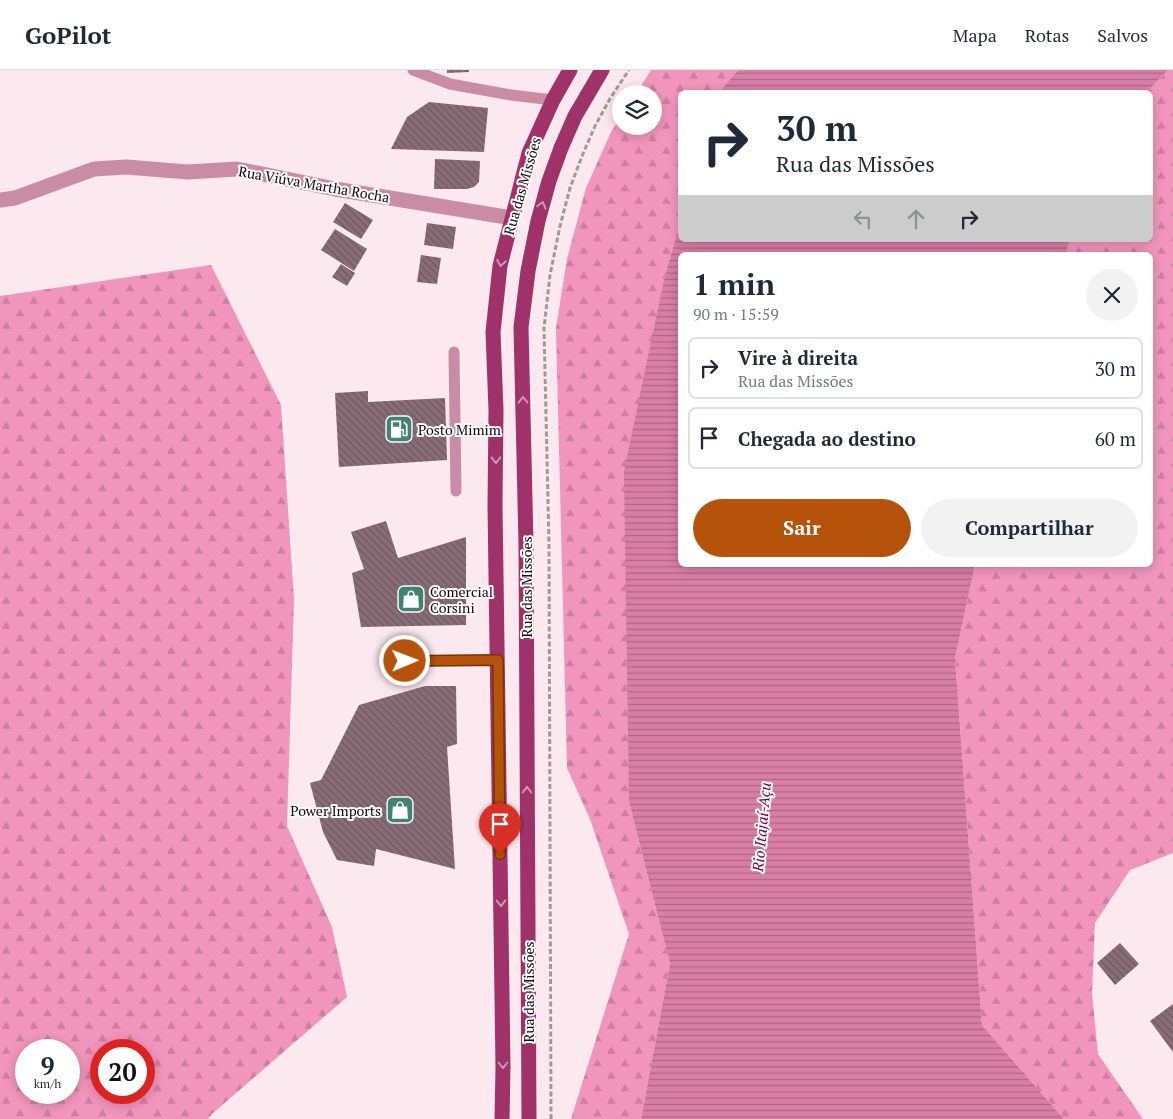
<!DOCTYPE html>
<html lang="pt">
<meta charset="utf-8">
<style>
:root{--surface:#fff;--page:#f2f2f3;--text:#1f2937;--muted:#747a83;--line:#e0e1e3;--accent:#b45309}
body{margin:0;font-family:"PT Serif",serif;background:var(--page);color:var(--text);height:100vh;display:flex;flex-direction:column;font-size:19px;white-space:nowrap}
*{box-sizing:border-box;margin:0}
p{font-size:16px;color:var(--muted)}
.icon{flex:none;width:28px;height:28px;fill:none;stroke:currentColor;stroke-width:2;stroke-linecap:round;stroke-linejoin:round}
.map{position:relative;flex:1;overflow:hidden}
.sheet{position:absolute;left:678px;top:182px;width:475px;height:315px;display:flex;flex-direction:column;background:var(--surface);border-radius:8px;box-shadow:0 2px 12px #0003}
.sheet>*{flex:none}
.top-card{position:absolute;left:678px;top:20px;width:475px;height:152px;border-radius:8px;box-shadow:0 2px 12px #0003;background:#fff;color:var(--text);overflow:hidden}
.buttons{position:absolute;left:612px;top:15px;display:grid;gap:10px}
.buttons a{display:grid;place-items:center;width:50px;height:50px;border-radius:50%;background:var(--surface);box-shadow:0 2px 12px #0003;font-size:25px}
.speed{position:absolute;left:15px;top:969px;display:flex;gap:10px;font-size:25px;font-weight:700;text-align:center}
.speed>*{display:grid;place-content:center;width:65px;height:65px;border-radius:50%;background:var(--surface);box-shadow:0 2px 12px #0003;line-height:1}
.speed small{font-size:12px;font-weight:400}
.speed .limit{border:8px solid #d22;background:#fff;color:#111}
.pin{position:absolute;display:grid;place-items:center;width:42px;height:42px;color:#fff;margin:-51px -21px;border-radius:50% 50% 50% 0;rotate:-45deg;box-shadow:0 0 5px #0007}
.pin .icon{rotate:45deg}
.me{position:absolute;width:55px;margin:-28px;rotate:89deg;stroke-linejoin:round;filter:drop-shadow(0 0 4px #0008)}
.turn{display:flex;align-items:center;gap:18px;height:105px;padding:0 15px;font-size:22px}
.turn .icon{width:65px;height:65px;stroke-width:2.5}
.turn b{display:block;font-size:35px;line-height:42px}
.lanes{display:flex;align-items:center;height:48px;padding:0 15px;background:#0003;justify-content:center;gap:25px;direction:ltr}
.lanes .off{opacity:.35}
.round{display:grid;place-items:center;flex:none;width:52px;height:52px;border-radius:26px;background:var(--page)}
.summary{display:flex;align-items:center;justify-content:space-between;height:85px;padding:0 15px}
h1{font-size:30px;font-weight:600;line-height:38px}
.primary-button{display:flex;gap:10px;margin-top:auto;padding:10px 15px}
.primary-button a{flex:1;height:58px;border-radius:30px;background:var(--accent);color:#fff;font-size:20px;font-weight:600;line-height:58px;text-align:center}
.primary-button a+a{background:var(--page);color:var(--text)}
ul{padding:0;list-style:none}
li{display:flex;align-items:center;gap:15px;height:62px;margin:0 10px 8px;padding:0 5px;border:2px solid var(--line);border-radius:8px}
li div{flex:1}
li b{display:block;font-size:19px}
li em{font-style:normal}
header{display:flex;align-items:center;gap:30px;box-sizing:border-box;height:70px;padding:0 25px;background:var(--surface);border-bottom:1px solid var(--line)}
header strong{font-size:24px}
nav{display:flex;gap:28px;margin-inline-start:auto;font-size:18px}
.map>svg:first-child{display:block}
</style>
<header>
<strong>GoPilot</strong>
<nav><a>Mapa</a><a>Rotas</a><a>Salvos</a></nav>
</header>
<div class="map">
<svg width="1173" height="1049" viewBox="0 0 1173 1049">
<defs>
<pattern id="forest-firs" width="22" height="20" patternUnits="userSpaceOnUse" patternTransform="scale(1.25)"><rect width="22" height="20" fill="#f295bc"/><path d="M5 1l3.5 6h-7zM16 11l3.5 6h-7z" fill="#ce7fa0"/></pattern>
<pattern id="water-rules" width="6" height="5" patternUnits="userSpaceOnUse" patternTransform="scale(1.25)"><rect width="6" height="5" fill="#d97fa5"/><path d="M0 2.5h6" fill="none" stroke="#af6685"/></pattern>
<pattern id="building-back-hatch" width="6" height="6" patternUnits="userSpaceOnUse" patternTransform="scale(1.25)"><rect width="6" height="6" fill="#886d77"/><path d="M-1 5l2 2M0 0l6 6M5-1l2 2" fill="none" stroke="#6e5860"/></pattern>
</defs>
<rect width="100%" height="100%" fill="#fce8ef"/>
<!-- forest -->
<path fill="url(#forest-firs)" fill-rule="evenodd" d="M651,0H738L719,22H680V153L665,205L629,732L670,894L641,1049H571L629,864L590,749L567,698L556,258L567,189L586,118L611,62L621,46V56H654V24H636Z
M1168,0H1173V783L1130,800L1095,853L1092,923L1098,984L1143,1049H1064L982,955L955,588L975,495H1150V185H1065L1070,170H1150V22H1147Z
M211,195L281,335L294,529L287,756L332,857L347,927L212,1044L208,1049H0V226ZM26,980H69V1022H26ZM101,980H144V1022H101Z"/>
<!-- water -->
<path fill="url(#water-rules)" d="M738,0H1168L1147,22H719Z
M680,153V170H1070L1065,185H680V495H975L955,588L982,955L1064,1049H641L670,894L629,732L624,401L665,205Z"/>
<!-- building -->
<path fill="url(#building-back-hatch)" d="M447,0H469V2L447,3Z
M429,32L488,38L484,82L391,79L407,47Z
M435,89L480,91L479,112L474,117L467,119H434Z
M345,133L373,150L361,169L333,152Z
M427,153L456,157L453,179L424,175Z
M335,159L367,179L354,201L321,180Z
M421,185L441,188L437,214L417,212Z
M341,194L355,203L347,216L332,207Z
M368,321V332L445,328L447,390L339,397L335,323Z
M386,451L398,488L466,467V555L361,557L352,503L364,499L351,462Z
M425,616H456L457,674L447,677L455,799L376,779L374,796L337,790L323,762L310,713L321,710L359,635Z
M1120,873L1139,894L1115,915L1097,893Z
M1173,934V982L1150,951Z"/>
<g fill="none" stroke-linecap="round" stroke-linejoin="round">
<!-- path -->
<path stroke="#a6969c" stroke-width="3" stroke-dasharray="5 2.5" stroke-linecap="butt" d="M551,1049L549,474L544,258L550,205L560,156L570,118L582,86L595,56L611,27L629,0"/>
<!-- lane -->
<path stroke="#ca8ca4" stroke-width="11" d="M413,0L450,14L511,25L553,30
M454,282L456,421
M387,591L498,590"/>
<!-- street -->
<path stroke="#ca8ca4" stroke-width="15" d="M0,130L15,128L94,99L126,97L188,102L237,99L335,119L512,148"/>
<!-- primary -->
<path stroke="#9f3268" stroke-width="15" d="M502,1049L503,997L495,435L496,340L493,262L500,196L503,184L529,83L553,30L570,0
M529,1049L526,474L521,257L528,201L538,151L549,111L561,78L575,46L602,0"/>
</g>
<!-- one-way arrows -->
<defs><path id="oneway-chevron" d="M-2-3.5L2.5 0L-2 3.5" fill="none" stroke-width="1.6" stroke-linecap="round" stroke-linejoin="round" transform="scale(1.25)"/></defs>
<g stroke="#cd96b2">
<use href="#oneway-chevron" transform="translate(542 135) rotate(-75)"/>
<use href="#oneway-chevron" transform="translate(501 193) rotate(100)"/>
<use href="#oneway-chevron" transform="translate(523 330) rotate(-91)"/>
<use href="#oneway-chevron" transform="translate(496 390) rotate(89)"/>
<use href="#oneway-chevron" transform="translate(527 720) rotate(-90)"/>
<use href="#oneway-chevron" transform="translate(501 833) rotate(89)"/>
<use href="#oneway-chevron" transform="translate(503 995) rotate(90)"/>
</g>
<g fill="none" stroke-linecap="round" stroke-linejoin="round">
<!-- route casing -->
<g stroke="#753606" stroke-width="12">
<path id="route" d="M405,591L498,590L500,784"/>
</g>
<!-- route -->
<use href="#route" stroke="#b45309" stroke-width="9"/>
</g>
<!-- icons -->
<defs>
<g id="fuel-square" transform="scale(1.4375)"><rect x="-9" y="-9" width="18" height="18" rx="4" fill="#428271" stroke="#fbfbfb"/><path d="M-5.5-6h7V0h2V4h1.3V-2.5L3-4.5l.8-.8L6-3V5H2.5V1h-1V6h-7ZM-4.2-4.7v3.2H.2V-4.7Z" fill="#fff"/></g>
<g id="shop-square" transform="scale(1.4375)"><rect x="-9" y="-9" width="18" height="18" rx="4" fill="#428271" stroke="#fbfbfb"/><path d="M-5-2.5h2.3a2.7 3.5 0 0 1 5.4 0H5L5.5 6h-11ZM-1.5-2.5h3a1.5 2.3 0 0 0-3 0Z" fill="#fff"/></g>
</defs>
<g fill-rule="evenodd">
<use href="#fuel-square" x="399" y="359"/>
<use href="#shop-square" x="411" y="529"/>
<use href="#shop-square" x="400" y="740"/>
</g>
<g text-anchor="middle" dominant-baseline="central" stroke-width="4" stroke-linejoin="round" paint-order="stroke">
<!-- street labels -->
<g font-size="14" fill="#12090d" stroke="#fbfbfb">
<text transform="translate(314 114) rotate(10)">Rua Viúva Martha Rocha</text>
<text transform="translate(522 116) rotate(-74)">Rua das Missões</text>
<text transform="translate(526 517) rotate(-90)">Rua das Missões</text>
<text transform="translate(528 922) rotate(-90)">Rua das Missões</text>
</g>
<!-- poi labels -->
<g font-size="14" fill="#12090d" stroke="#fbfbfb" text-anchor="start">
<text x="418" y="359">Posto Mimim</text>
<text x="430" y="521">Comercial<tspan x="430" dy="16">Corsini</tspan></text>
<text x="381" y="740" text-anchor="end">Power Imports</text>
</g>
<!-- water labels -->
<g font-size="15" font-style="italic" fill="#720043" stroke="#fbfbfb">
<text transform="translate(761 757) rotate(-85)">Rio Itajaí-Açu</text>
</g>
</g>
</svg>
<div class="buttons">
<a><svg class="icon" aria-label="layers" viewBox="0 0 24 24"><path d="M12 4l9 5-9 5-9-5zM3 14l9 5 9-5"/></svg></a>
</div>
<div class="speed"><div>9<small>km/h</small></div><div class="limit">20</div></div>
<div class="pin" style="left:500px;top:784px;background:#d93025"><svg class="icon" aria-label="arrive" viewBox="0 0 24 24"><path d="M6 21V4h12l-3 4 3 4H6"/></svg></div>
<svg class="me" style="left:405px;top:591px" viewBox="-20 -20 40 40"><circle r="17" fill="#b45309" stroke="#fff" stroke-width="3"/><path d="M0-11L8 9 0 5-8 9z" fill="#fff"/></svg>
<div class="top-card">
<div class="turn"><svg class="icon" aria-label="right" viewBox="0 0 24 24"><path d="M7 20v-9h11M14 6l5 5-5 5"/></svg><div><b>30 m</b>Rua das Missões</div></div>
<div class="lanes"><svg class="icon off" aria-label="left" viewBox="0 0 24 24"><path d="M17 20v-9H6M10 6l-5 5 5 5"/></svg><svg class="icon off" aria-label="ahead" viewBox="0 0 24 24"><path d="M12 20V5M6 11l6-6 6 6"/></svg><svg class="icon" aria-label="right" viewBox="0 0 24 24"><path d="M7 20v-9h11M14 6l5 5-5 5"/></svg></div>
</div>
<section class="sheet">
<div class="summary"><div><h1>1 min</h1><p>90 m · 15:59</p></div><a class="round"><svg class="icon" aria-label="close" viewBox="0 0 24 24"><path d="M6 6l12 12M18 6L6 18"/></svg></a></div>
<ul>
<li><svg class="icon" aria-label="right" viewBox="0 0 24 24"><path d="M7 20v-9h11M14 6l5 5-5 5"/></svg><div><b>Vire à direita</b><p>Rua das Missões</p></div><em>30 m</em></li>
<li><svg class="icon" aria-label="arrive" viewBox="0 0 24 24"><path d="M6 21V4h12l-3 4 3 4H6"/></svg><div><b>Chegada ao destino</b></div><em>60 m</em></li>
</ul>
<div class="primary-button"><a>Sair</a><a>Compartilhar</a></div>
</section>
</div>
